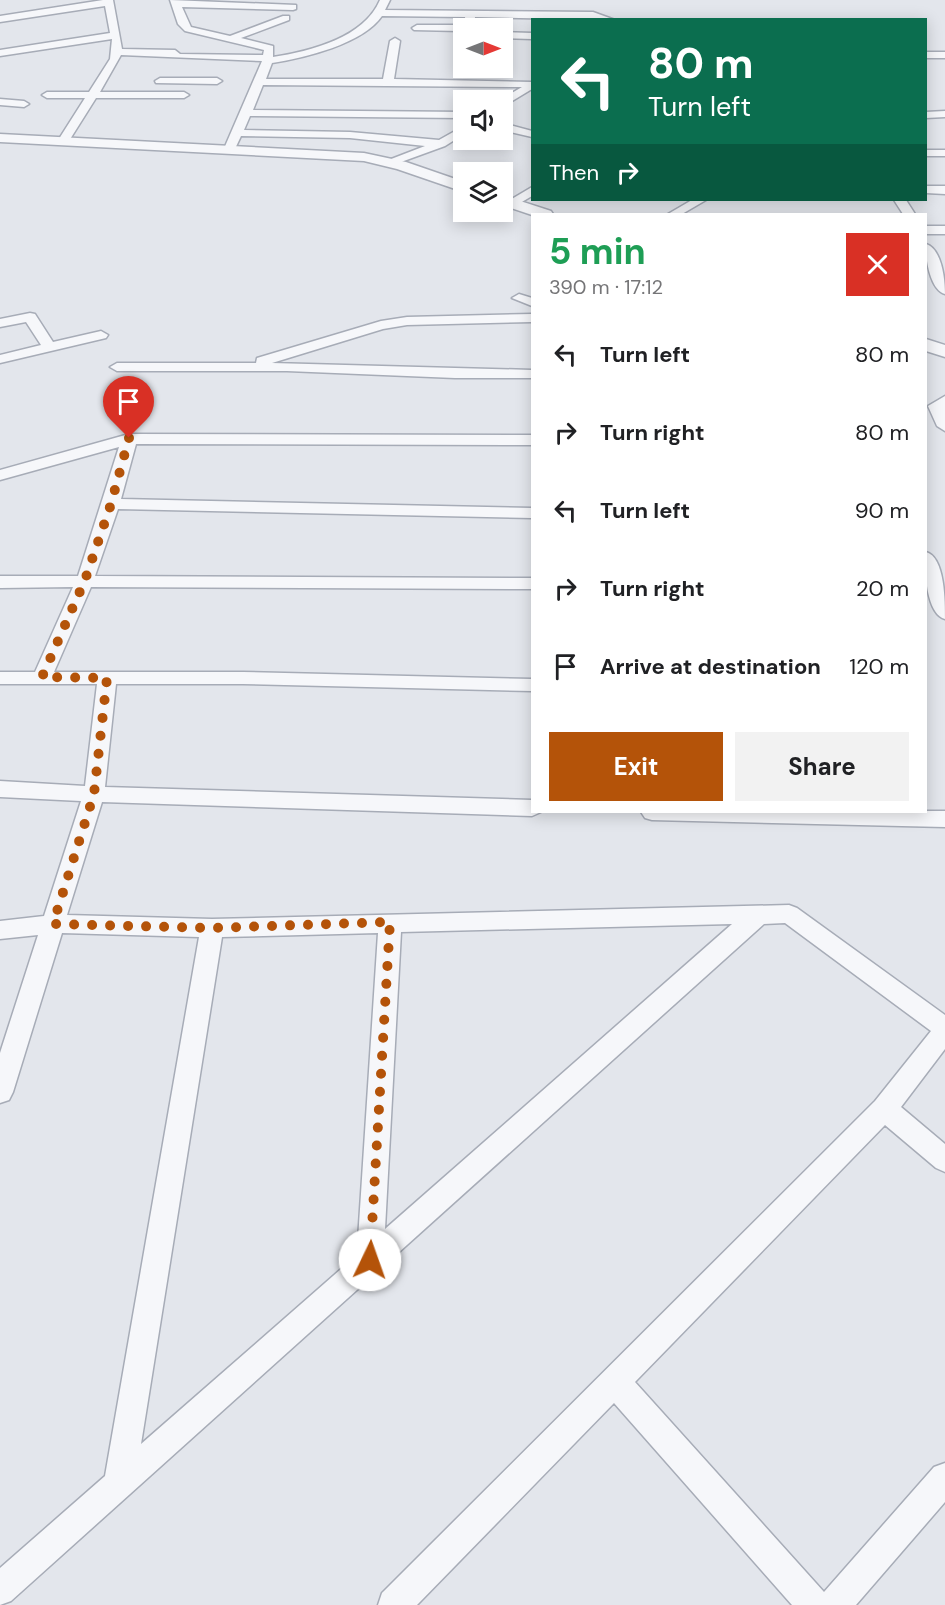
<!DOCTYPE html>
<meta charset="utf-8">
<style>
:root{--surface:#fff;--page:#f2f2f2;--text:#202124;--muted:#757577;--accent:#b45309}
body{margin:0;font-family:"DM Sans",sans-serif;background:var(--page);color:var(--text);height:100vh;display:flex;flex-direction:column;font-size:22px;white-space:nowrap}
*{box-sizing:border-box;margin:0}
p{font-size:20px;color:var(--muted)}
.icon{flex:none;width:33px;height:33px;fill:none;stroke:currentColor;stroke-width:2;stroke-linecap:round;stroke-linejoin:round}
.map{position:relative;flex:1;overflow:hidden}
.details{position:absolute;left:531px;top:213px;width:396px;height:600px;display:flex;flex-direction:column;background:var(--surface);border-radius:0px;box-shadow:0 3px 15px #0003}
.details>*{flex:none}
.guide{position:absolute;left:531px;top:18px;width:396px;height:183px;border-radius:0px;box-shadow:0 3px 15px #0003;background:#0b6e4f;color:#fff;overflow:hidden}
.needle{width:39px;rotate:90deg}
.buttons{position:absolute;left:453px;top:18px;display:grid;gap:12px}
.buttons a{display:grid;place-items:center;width:60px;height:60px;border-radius:0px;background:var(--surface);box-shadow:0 3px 15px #0003;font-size:30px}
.pin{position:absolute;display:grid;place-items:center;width:51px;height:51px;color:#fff;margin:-62px -26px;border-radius:50% 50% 50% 0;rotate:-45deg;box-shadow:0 0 6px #0007}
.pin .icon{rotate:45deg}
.me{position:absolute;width:66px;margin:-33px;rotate:3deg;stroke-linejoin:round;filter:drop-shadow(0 0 4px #0008)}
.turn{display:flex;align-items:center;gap:21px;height:126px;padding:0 18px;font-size:27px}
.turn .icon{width:78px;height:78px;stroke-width:2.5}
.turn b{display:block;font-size:42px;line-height:51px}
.then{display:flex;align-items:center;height:57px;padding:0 18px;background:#0003;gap:12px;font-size:22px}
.round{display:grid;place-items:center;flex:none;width:63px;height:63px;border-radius:0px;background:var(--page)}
.summary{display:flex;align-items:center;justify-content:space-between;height:102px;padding:0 18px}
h1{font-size:36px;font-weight:700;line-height:45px;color:#1e9e55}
.cta{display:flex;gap:12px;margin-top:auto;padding:12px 18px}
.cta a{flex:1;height:69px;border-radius:0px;background:var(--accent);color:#fff;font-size:24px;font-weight:700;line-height:69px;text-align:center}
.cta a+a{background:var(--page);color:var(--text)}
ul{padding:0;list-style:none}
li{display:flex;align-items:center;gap:18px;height:78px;padding:0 18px}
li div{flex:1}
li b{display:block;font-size:22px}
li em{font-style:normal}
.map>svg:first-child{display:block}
</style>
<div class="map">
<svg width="945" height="1605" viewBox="0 0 945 1605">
<rect width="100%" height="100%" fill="#e3e6ec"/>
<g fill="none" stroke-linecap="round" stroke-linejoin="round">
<!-- minor casing -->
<g stroke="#a7acb7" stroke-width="3">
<path id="minor" d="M103,0H113L122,49L175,50L180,54L263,55L264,50L185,31L178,24L170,0L296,5V9L293,10L182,7L191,27L230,36L283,16H289V20L241,38L273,46V57C311,51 364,38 380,0H390L385,10L593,12L615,20L475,17L474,28H466L465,17L382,16C363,44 304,58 272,63L266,79H383L390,41L395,38L400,41L394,79L532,82V89L502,107V100H500L522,87L263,85L253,110L464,112V118L250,116L244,130L350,132L439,140L464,126V134L445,146L390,166L384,163L386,161L425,146L350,138L241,136L233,153H225L223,151L262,61L121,55L100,92H184L189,95L184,98H96L67,144H59L57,142L85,98H47L42,95L47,92H89L110,59L112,39L0,56V50L110,33L105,6L0,22V16Z
M417,25H460L465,28L460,31L414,30L412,28Z
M502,32L532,33V39L502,38Z
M926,52H945V58H926Z
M160,78H217L222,81L217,84L156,83L155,81Z
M0,99L24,101L29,104L24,107L0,105Z
M945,111V117L926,118V112Z
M502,123L532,131V137L502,130Z
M926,150H945V156H926Z
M926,186H945V194L926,193Z
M532,187V196L515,206L505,203Z
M692,200H706L682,214H668Z
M894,200H906L915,214H903Z
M926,226H945V234H926Z
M926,244C942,249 945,280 945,294C930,290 925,257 926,244Z
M519,294L532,298V306L512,298Z
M30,313L35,314L53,342L101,331L108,335L106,338L0,363V355L41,345L26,322L0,327V319Z
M532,314V322L407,325L383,329L272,363L532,370V378H455L287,371H117L110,367L117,363H256L257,358L381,321L407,317Z
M945,396V431L937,426L928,406Z
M129,434L532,435V445L136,444L121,499L532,508V518L118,509L95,576L532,578V589L91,587L54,672H243L532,679V691L243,684H116L105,787L532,800V812H541L532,816L102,802L67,915L212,919L789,905L797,908L945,1015V1049L901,1107L945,1144V1172L936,1168L885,1125L635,1382L824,1592L934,1467L945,1463V1502L856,1605H792L614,1403L417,1605H378L382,1593L875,1101L931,1031L785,923L764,924L11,1601L0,1605V1568L105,1476L199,937L62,933L13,1092L9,1100L0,1103V1053L38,935L0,939V921L44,916L81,801L0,797V781L85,786L97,684H0V672H35L73,587L0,588V576H78L119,447L0,480V470ZM732,924L385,1229L401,932ZM378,933L357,1255L141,1444L222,937Z
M926,552C945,557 945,602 945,619C926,614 924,568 926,552Z
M926,811H945V827L652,820L645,818L641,812Z"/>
</g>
<!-- tertiary casing -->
<g stroke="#a7acb7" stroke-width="3">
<path id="tertiary" d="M0,134L364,153L406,162L464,182V192L397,169L364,161L0,142Z
M502,195L551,211L553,214L532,215L502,205Z
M926,339L945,345V357L926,351Z"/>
</g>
<!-- minor -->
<use href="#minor" fill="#f6f7fa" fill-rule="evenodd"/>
<!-- tertiary -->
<use href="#tertiary" fill="#f6f7fa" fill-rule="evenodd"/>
</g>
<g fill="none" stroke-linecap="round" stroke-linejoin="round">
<!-- route -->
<path stroke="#b45309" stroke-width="10" stroke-dasharray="0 18" d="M129,438L111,504L85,580L42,677L107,678L94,794L53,924L212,928L390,922L370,1260"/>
</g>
</svg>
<div class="buttons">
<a><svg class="needle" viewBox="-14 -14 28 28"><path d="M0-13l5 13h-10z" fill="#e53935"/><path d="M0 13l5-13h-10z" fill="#757577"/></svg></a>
<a><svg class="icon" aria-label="sound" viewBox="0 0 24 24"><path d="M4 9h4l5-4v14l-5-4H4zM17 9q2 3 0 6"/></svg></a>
<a><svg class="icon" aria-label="layers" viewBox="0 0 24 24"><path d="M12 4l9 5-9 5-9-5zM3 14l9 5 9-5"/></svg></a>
</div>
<div class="pin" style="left:129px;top:438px;background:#d93025"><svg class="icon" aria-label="arrive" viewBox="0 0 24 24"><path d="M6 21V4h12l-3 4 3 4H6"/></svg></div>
<svg class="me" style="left:370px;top:1260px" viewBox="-20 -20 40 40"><circle r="19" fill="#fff"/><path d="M0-13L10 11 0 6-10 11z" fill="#b45309"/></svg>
<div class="guide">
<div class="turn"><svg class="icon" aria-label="left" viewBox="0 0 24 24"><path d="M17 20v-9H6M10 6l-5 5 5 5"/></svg><div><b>80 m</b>Turn left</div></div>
<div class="then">Then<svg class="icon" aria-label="right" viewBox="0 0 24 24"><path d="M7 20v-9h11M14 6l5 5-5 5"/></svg></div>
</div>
<section class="details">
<div class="summary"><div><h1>5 min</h1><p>390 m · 17:12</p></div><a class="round" style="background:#d93025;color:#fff"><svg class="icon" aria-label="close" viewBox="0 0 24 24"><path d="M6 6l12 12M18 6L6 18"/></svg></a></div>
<ul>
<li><svg class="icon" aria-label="left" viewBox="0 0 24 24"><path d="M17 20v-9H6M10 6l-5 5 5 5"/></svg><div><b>Turn left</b></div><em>80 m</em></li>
<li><svg class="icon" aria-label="right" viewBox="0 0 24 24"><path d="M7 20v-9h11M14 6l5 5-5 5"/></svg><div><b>Turn right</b></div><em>80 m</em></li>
<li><svg class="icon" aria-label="left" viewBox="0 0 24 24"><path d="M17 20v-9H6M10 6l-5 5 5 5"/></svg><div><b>Turn left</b></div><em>90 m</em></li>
<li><svg class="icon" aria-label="right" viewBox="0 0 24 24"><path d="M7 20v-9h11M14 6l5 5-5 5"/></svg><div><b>Turn right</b></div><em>20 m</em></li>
<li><svg class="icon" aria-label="arrive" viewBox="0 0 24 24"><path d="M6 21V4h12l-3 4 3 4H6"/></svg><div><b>Arrive at destination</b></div><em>120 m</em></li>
</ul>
<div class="cta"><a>Exit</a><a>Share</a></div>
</section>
</div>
